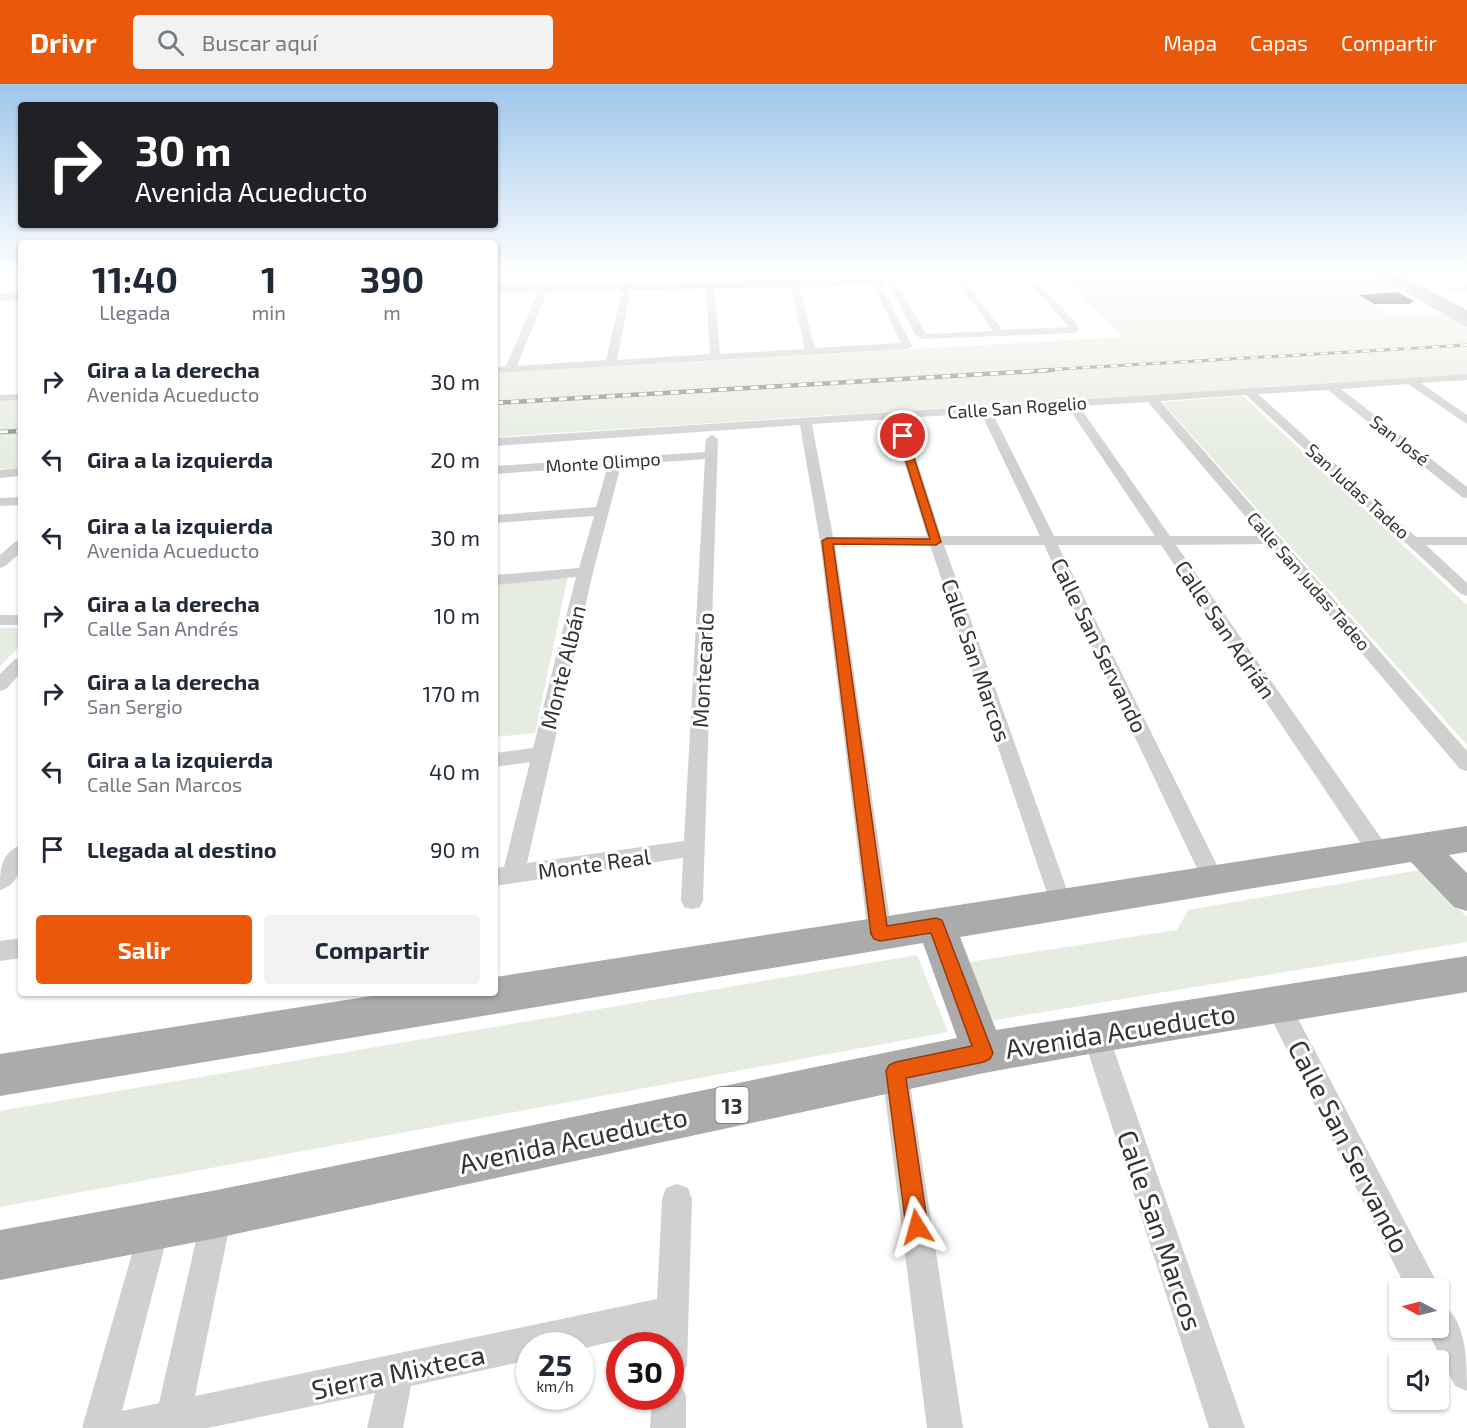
<!DOCTYPE html>
<html lang="es">
<meta charset="utf-8">
<style>
:root{--surface:#fff;--page:#f2f2f3;--text:#1f2937;--muted:#747a83;--accent:#ea580c}
body{margin:0;font-family:"Exo 2",sans-serif;background:var(--page);color:var(--text);height:100vh;display:flex;flex-direction:column;font-size:22px;white-space:nowrap}
*{box-sizing:border-box;margin:0}
p{font-size:20px;color:var(--muted)}
.icon{flex:none;width:33px;height:33px;fill:none;stroke:currentColor;stroke-width:2;stroke-linecap:round;stroke-linejoin:round}
.map{position:relative;flex:1;overflow:hidden}
.sheet{position:absolute;left:18px;top:156px;width:480px;height:756px;display:flex;flex-direction:column;background:var(--surface);border-radius:6px;box-shadow:0 2px 4px #0004}
.sheet>*{flex:none}
.banner{position:absolute;left:18px;top:18px;width:480px;height:126px;border-radius:6px;box-shadow:0 2px 4px #0004;background:#202124;color:#fff;overflow:hidden}
.needle{width:39px;rotate:277deg}
.buttons{position:absolute;left:1389px;top:1194px;display:grid;gap:12px}
.buttons a{display:grid;place-items:center;width:60px;height:60px;border-radius:6px;background:var(--surface);box-shadow:0 2px 4px #0004;font-size:30px}
.speed{position:absolute;left:516px;top:1248px;display:flex;gap:12px;font-size:30px;font-weight:700;text-align:center}
.speed>*{display:grid;place-content:center;width:78px;height:78px;border-radius:50%;background:var(--surface);box-shadow:0 2px 4px #0004;line-height:1}
.speed small{font-size:15px;font-weight:400}
.speed .limit{border:9px solid #d22;background:#fff;color:#111}
.pin{position:absolute;display:grid;place-items:center;width:51px;height:51px;color:#fff;margin:-26px;border:3px solid #fff;border-radius:50%;box-shadow:0 2px 6px #0007}
.me{position:absolute;width:66px;margin:-33px;rotate:352deg;stroke-linejoin:round;filter:drop-shadow(0 0 4px #0008)}
.turn{display:flex;align-items:center;gap:21px;height:126px;padding:0 18px;font-size:27px}
.turn .icon{width:78px;height:78px;stroke-width:2.5}
.turn b{display:block;font-size:42px;line-height:51px}
.eta{display:flex;justify-content:space-evenly;align-items:center;height:102px;text-align:center}
.eta b{font-size:36px;font-weight:700;line-height:42px}
.cta{display:flex;gap:12px;margin-top:auto;padding:12px 18px}
.cta a{flex:1;height:69px;border-radius:6px;background:var(--accent);color:#fff;font-size:24px;font-weight:700;line-height:69px;text-align:center}
.cta a+a{background:var(--page);color:var(--text)}
ul{padding:0;list-style:none}
li{display:flex;align-items:center;gap:18px;height:78px;padding:0 18px}
li div{flex:1}
li b{display:block;font-size:22px}
li em{font-style:normal}
header{display:flex;align-items:center;gap:36px;box-sizing:border-box;height:84px;padding:0 30px;background:var(--accent);color:#fff}
header strong{font-size:28px}
nav{display:flex;gap:33px;margin-inline-start:auto;font-size:21px}
.search{width:420px;height:54px;background:var(--page);display:flex;align-items:center;gap:15px;box-sizing:border-box;padding:0 21px;border-radius:6px;color:var(--muted);font-size:22px}
.map>svg:first-child{display:block}
</style>
<header>
<strong>Drivr</strong>
<div class="search"><svg class="icon" aria-label="search" viewBox="0 0 24 24"><circle cx="10" cy="10" r="6"/><path d="M15 15l6 6"/></svg>Buscar aquí</div>
<nav><a>Mapa</a><a>Capas</a><a>Compartir</a></nav>
</header>
<div class="map">
<svg width="1467" height="1344" viewBox="0 0 1467 1344">
<rect width="100%" height="100%" fill="#fff"/>
<!-- green -->
<path fill="#e6ecdf" d="M1059,190H1373L1403,206L1358,210L1392,231L1445,230L1467,242V290L495,353V289L1122,253Z
M1243,312L1467,521V661L1162,318Z
M21,316V384L0,385V317Z
M568,492L535,649L495,653V499Z
M0,544H21V561L0,582Z
M1420,786L1467,833V858L989,937L969,878L1177,846L1188,826Z
M917,871L948,948L0,1123V1027Z"/>
<!-- building -->
<path fill="#1a1a1a" d="M1398,208L1414,217L1409,220H1374L1359,211Z"/>
<g fill="none" stroke-linecap="round" stroke-linejoin="round">
<!-- street -->
<path fill="#d0d0d0" fill-rule="evenodd" d="M546,190H554L517,282L606,276L626,190H634L617,276L710,270L705,190H713L720,270L805,265L788,190H796L815,264L901,259L868,190H876L912,262L907,265L495,289V283L506,282Z
M884,190H892L926,250L993,247L952,190H960L1002,246L1069,243L1021,190H1029L1077,240L1079,246L1074,249L921,255L914,249Z
M1467,201V207L1454,208L1450,205Z
M1467,290V296L1421,299L1467,331V340L1408,300L1341,305L1467,403V414L1462,413L1328,306L1258,310L1416,453H1467V461H1426L1467,499V512L1461,510L1246,311L1160,317L1467,667V687L1460,685L1269,460L1176,461L1388,764L1391,770L1388,776L1380,779L1372,776L1161,461H1058L1225,797L1222,803L1214,806L1206,803L1203,797L1044,461H944L1072,820L1069,827L1061,830L1053,827L930,461H835L892,850L888,857L880,860L872,857L868,850L820,457L800,341L495,362V354ZM1148,318L1262,452H1170L1079,322ZM1068,323L1155,452H1054L992,328ZM981,329L1040,452H941L903,334ZM891,335L927,452L833,453L812,340Z
M21,310V316L0,317V311Z
M712,351L718,355L703,816L700,823L692,825L684,823L681,816L683,774L495,802V784L504,783L530,678L495,683V669L533,664L576,493L495,501V491L579,484L594,432L495,439V431L596,423L608,382L495,390V382L705,368L706,355ZM705,375L684,757L527,779L593,488L621,381Z
M21,384V392L0,394V386Z
M21,413V421L0,422V414Z
M21,456V468L5,482L0,484V471L16,457Z
M0,531H21V541H0Z
M21,574V589L6,605L0,607V590L15,575Z
M21,761C21,781 22,799 0,806C0,787 0,769 21,761Z
M21,854V874L0,877V857Z
M1277,908L1286,912L1434,1193L1439,1204L1438,1205L1406,1204L1264,920L1268,912Z
M1095,937L1104,940L1108,949L1245,1344H1209L1082,949L1086,940Z
M895,974L904,978L908,987L963,1344H927L882,987L886,978Z
M677,1100L688,1104L692,1115L687,1281L682,1293L673,1297L681,1300L686,1312V1344H650L652,1312H670V1262H654L655,1248L580,1265V1262H530V1276L411,1302L403,1344H367L375,1309L208,1344H82L140,1142L144,1131L155,1127L166,1131L170,1142L122,1327L159,1319L202,1130L206,1119L217,1115L228,1119L232,1130L195,1312L657,1215L662,1115L666,1104Z
M1438,1218C1467,1232 1467,1277 1467,1307L1455,1302L1426,1244H1438Z"/>
<!-- secondary -->
<path fill="#bdbdbd" fill-rule="evenodd" d="M1373,190H1387L1467,233V243Z
M877,194L883,198L881,201L495,209V201Z
M21,208V216L0,217V209Z"/>
<!-- primary -->
<path fill="#ababab" fill-rule="evenodd" d="M1383,190H1398L1467,226V236L1384,193Z
M1467,742V768L1449,771L1467,789V827L1454,823L1411,778L960,853L996,946L1467,872V908L1095,969L984,989L217,1154L0,1196V1146L217,1106L957,954L923,859L0,1012V970L391,909H495V893Z"/>
<!-- rail-far1 casing -->
<g stroke="#888" stroke-width="3">
<path id="rail-far1" d="M1027,287L1467,261"/>
</g>
<!-- rail casing -->
<g stroke="#888" stroke-width="4.5">
<path id="rail" d="M495,319L1053,286
M0,348L21,347"/>
</g>
<!-- rail-far1 -->
<use href="#rail-far1" stroke="#fff" stroke-width="2" stroke-dasharray="7" stroke-linecap="butt"/>
<!-- rail -->
<use href="#rail" stroke="#fff" stroke-width="3" stroke-dasharray="8" stroke-linecap="butt"/>
</g>
<!-- sky -->
<linearGradient id="sky" x2="0" y2="1"><stop stop-color="#9ec6ea"/><stop offset="0.5" stop-color="#fff"/><stop offset="1" stop-color="#fff" stop-opacity="0"/></linearGradient>
<rect width="1467" height="378" fill="url(#sky)"/>
<!-- route -->
<path fill="#ea580c" stroke="#983908" stroke-width="1.5" d="M903,350L907,352L941,458L936,461L833,460L887,842L936,834L942,836L993,969L990,975L984,978L906,994L928,1143L925,1151L917,1154L910,1151L906,1143L886,987L889,981L896,978L972,962L931,849L880,857L874,855L871,850L822,457L827,454L930,455L898,352Z"/>
<g text-anchor="middle" dominant-baseline="central" stroke-width="6" stroke-linejoin="round" paint-order="stroke">
<!-- far-street labels -->
<g font-size="18" fill="#333" stroke="#fff">
<text transform="translate(1017 323) rotate(-4)">Calle San Rogelio</text>
<text transform="translate(1400 356) rotate(38)">San José</text>
<text transform="translate(603 378) rotate(-4)">Monte Olimpo</text>
<text transform="translate(1358 407) rotate(42)">San Judas Tadeo</text>
<text transform="translate(1309 497) rotate(49)">Calle San Judas Tadeo</text>
</g>
<!-- shield labels -->
<rect fill="#fff" stroke="#707070" stroke-width="1.5" x="715.5" y="1003" width="33" height="36" rx="4.5"/>
<g font-size="21" font-weight="bold" fill="#333">
<text x="732" y="1021">13</text>
</g>
<!-- street labels -->
<g font-size="22" fill="#333" stroke="#fff">
<text transform="translate(1226 545) rotate(56)">Calle San Adrián</text>
<text transform="translate(1100 561) rotate(64)">Calle San Servando</text>
<text transform="translate(977 576) rotate(71)">Calle San Marcos</text>
<text transform="translate(562 583) rotate(-76)">Monte Albán</text>
<text transform="translate(702 586) rotate(-87)">Montecarlo</text>
<text transform="translate(594 779) rotate(-8)">Monte Real</text>
</g>
<!-- near-street labels -->
<g font-size="27" fill="#333" stroke="#fff">
<text transform="translate(1120 946) rotate(-9)">Avenida Acueducto</text>
<text transform="translate(573 1055) rotate(-12)">Avenida Acueducto</text>
<text transform="translate(1350 1062) rotate(63)">Calle San Servando</text>
<text transform="translate(1161 1146) rotate(71)">Calle San Marcos</text>
<text transform="translate(398 1287) rotate(-12)">Sierra Mixteca</text>
</g>
</g>
</svg>
<div class="buttons">
<a><svg class="needle" viewBox="-14 -14 28 28"><path d="M0-13l5 13h-10z" fill="#e53935"/><path d="M0 13l5-13h-10z" fill="#747a83"/></svg></a>
<a><svg class="icon" aria-label="sound" viewBox="0 0 24 24"><path d="M4 9h4l5-4v14l-5-4H4zM17 9q2 3 0 6"/></svg></a>
</div>
<div class="speed"><div>25<small>km/h</small></div><div class="limit">30</div></div>
<div class="pin" style="left:903px;top:352px;background:#d93025"><svg class="icon" aria-label="arrive" viewBox="0 0 24 24"><path d="M6 21V4h12l-3 4 3 4H6"/></svg></div>
<svg class="me" style="left:917px;top:1143px" viewBox="-20 -20 40 40"><path d="M0-17L14 15 0 8-14 15z" fill="#ea580c" stroke="#fff" stroke-width="4"/></svg>
<div class="banner">
<div class="turn"><svg class="icon" aria-label="right" viewBox="0 0 24 24"><path d="M7 20v-9h11M14 6l5 5-5 5"/></svg><div><b>30 m</b>Avenida Acueducto</div></div>
</div>
<section class="sheet">
<div class="eta">
<div><b>11:40</b><p>Llegada</p></div>
<div><b>1</b><p>min</p></div>
<div><b>390</b><p>m</p></div>
</div>
<ul>
<li><svg class="icon" aria-label="right" viewBox="0 0 24 24"><path d="M7 20v-9h11M14 6l5 5-5 5"/></svg><div><b>Gira a la derecha</b><p>Avenida Acueducto</p></div><em>30 m</em></li>
<li><svg class="icon" aria-label="left" viewBox="0 0 24 24"><path d="M17 20v-9H6M10 6l-5 5 5 5"/></svg><div><b>Gira a la izquierda</b></div><em>20 m</em></li>
<li><svg class="icon" aria-label="left" viewBox="0 0 24 24"><path d="M17 20v-9H6M10 6l-5 5 5 5"/></svg><div><b>Gira a la izquierda</b><p>Avenida Acueducto</p></div><em>30 m</em></li>
<li><svg class="icon" aria-label="right" viewBox="0 0 24 24"><path d="M7 20v-9h11M14 6l5 5-5 5"/></svg><div><b>Gira a la derecha</b><p>Calle San Andrés</p></div><em>10 m</em></li>
<li><svg class="icon" aria-label="right" viewBox="0 0 24 24"><path d="M7 20v-9h11M14 6l5 5-5 5"/></svg><div><b>Gira a la derecha</b><p>San Sergio</p></div><em>170 m</em></li>
<li><svg class="icon" aria-label="left" viewBox="0 0 24 24"><path d="M17 20v-9H6M10 6l-5 5 5 5"/></svg><div><b>Gira a la izquierda</b><p>Calle San Marcos</p></div><em>40 m</em></li>
<li><svg class="icon" aria-label="arrive" viewBox="0 0 24 24"><path d="M6 21V4h12l-3 4 3 4H6"/></svg><div><b>Llegada al destino</b></div><em>90 m</em></li>
</ul>
<div class="cta"><a>Salir</a><a>Compartir</a></div>
</section>
</div>
